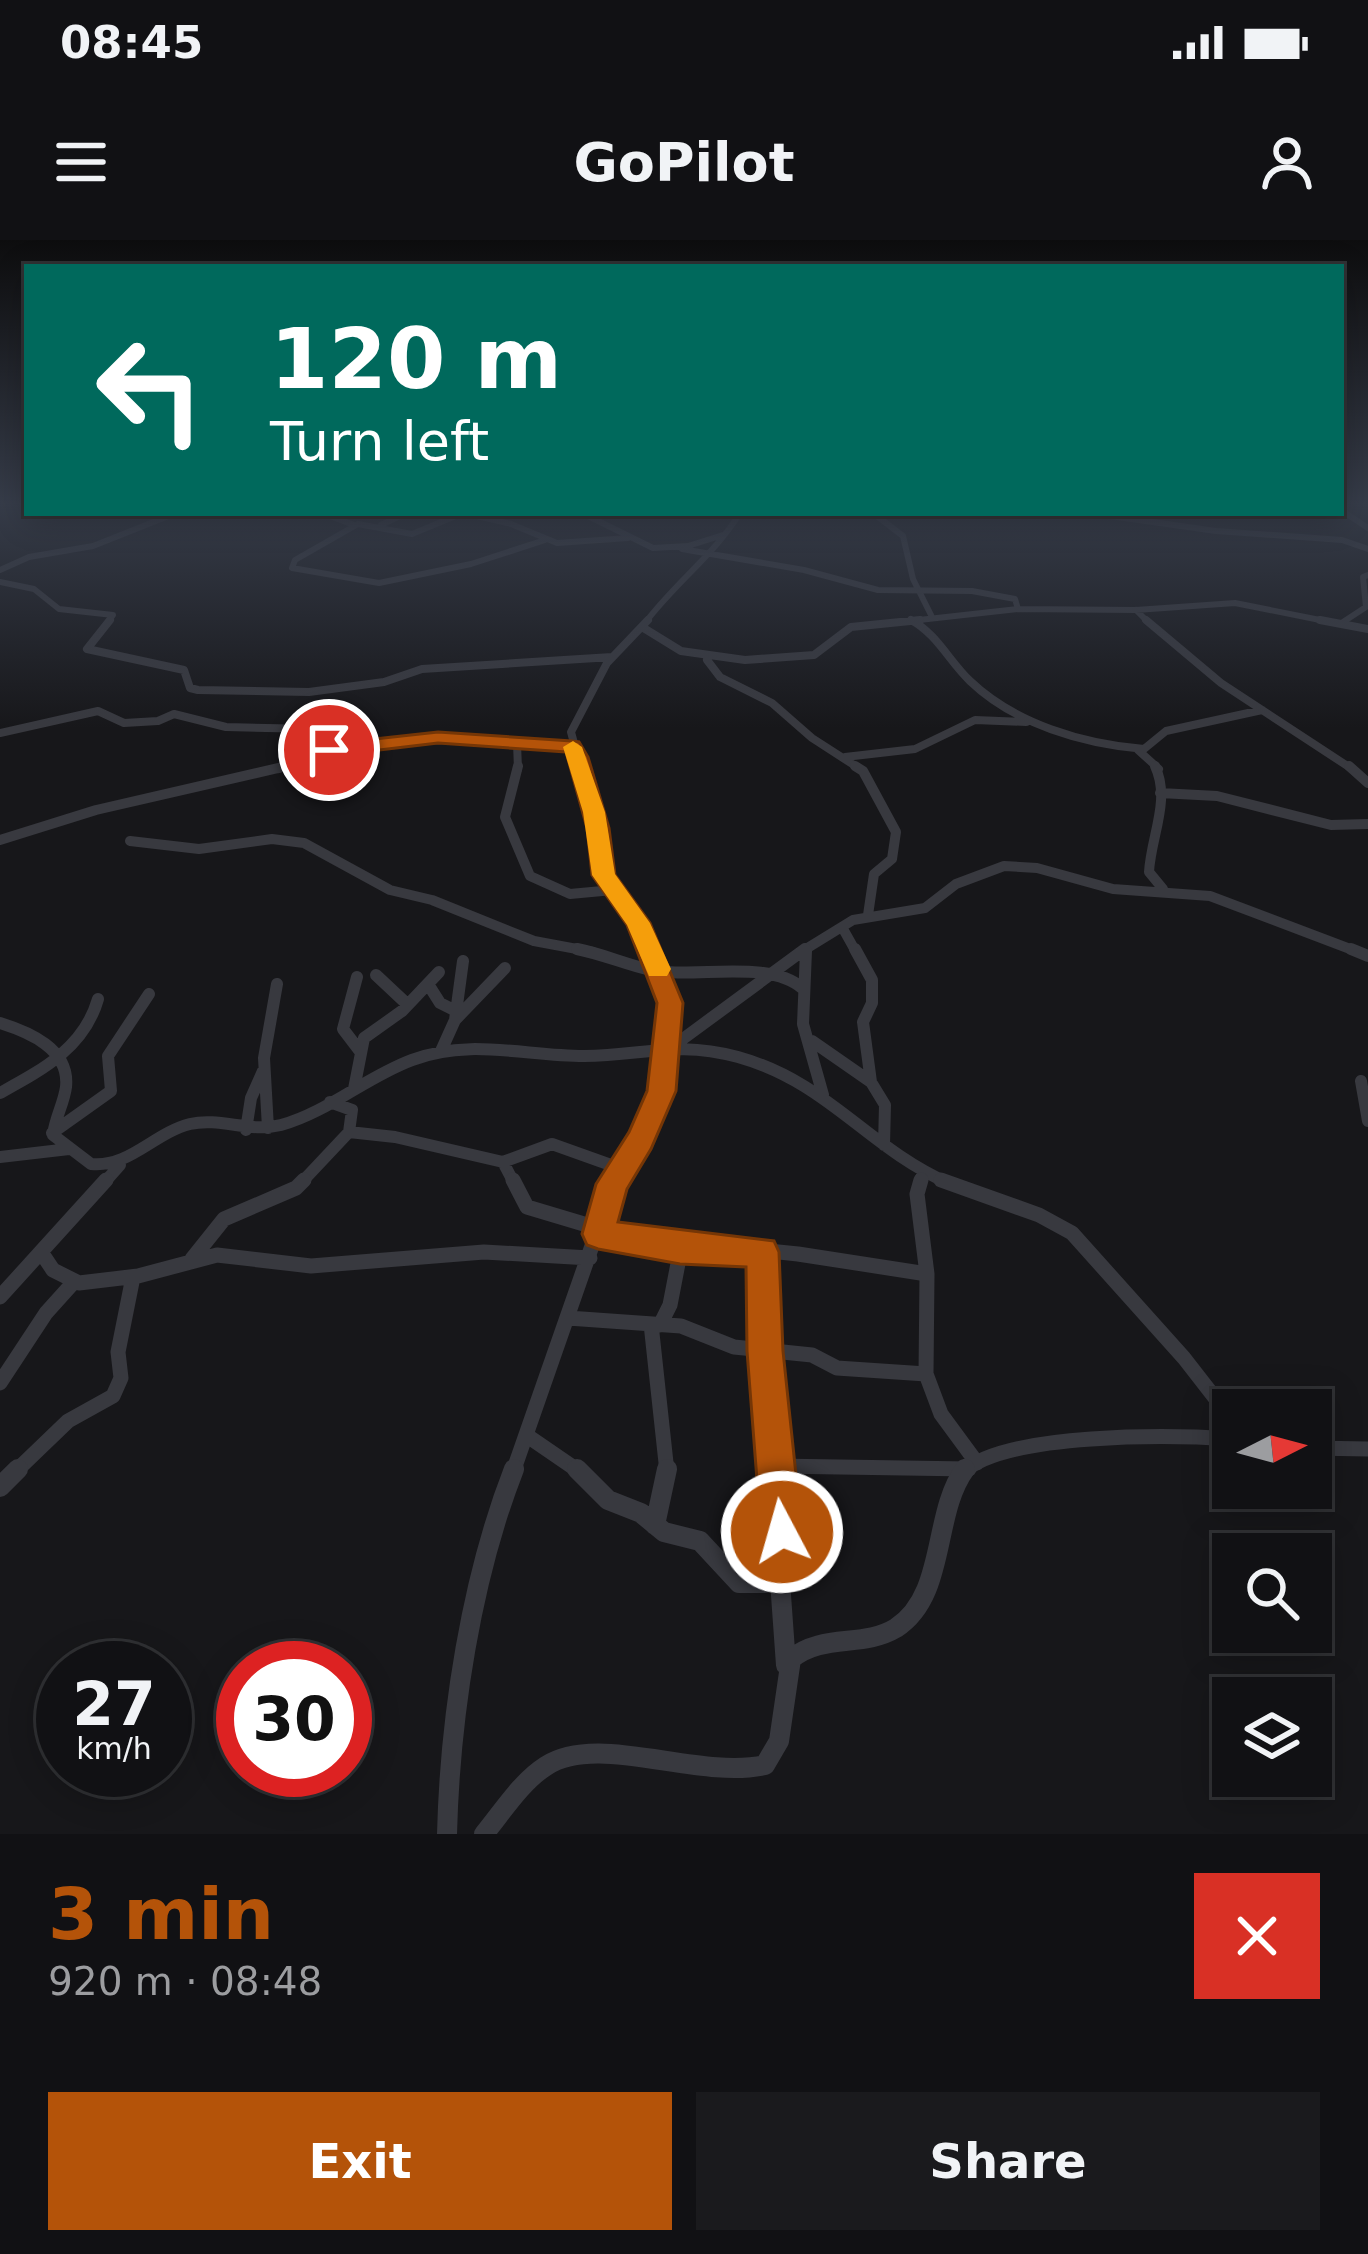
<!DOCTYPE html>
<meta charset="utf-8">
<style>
:root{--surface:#111114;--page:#1a1a1d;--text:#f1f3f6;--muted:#9c9da0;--line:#303134;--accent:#b45309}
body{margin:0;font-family:"DejaVu Sans",sans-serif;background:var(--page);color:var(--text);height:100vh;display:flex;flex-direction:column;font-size:45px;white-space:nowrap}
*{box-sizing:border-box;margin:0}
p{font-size:39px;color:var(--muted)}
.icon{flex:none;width:66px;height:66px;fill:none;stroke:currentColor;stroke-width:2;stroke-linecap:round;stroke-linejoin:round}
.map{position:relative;height:1594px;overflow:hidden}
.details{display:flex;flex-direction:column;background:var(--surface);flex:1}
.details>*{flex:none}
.hud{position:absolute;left:24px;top:24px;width:1320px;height:252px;border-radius:0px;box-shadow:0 6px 30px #0003,0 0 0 3px var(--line);background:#00695c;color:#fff;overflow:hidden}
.needle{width:78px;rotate:84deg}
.tools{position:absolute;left:1212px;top:1149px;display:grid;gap:24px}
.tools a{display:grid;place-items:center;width:120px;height:120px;border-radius:0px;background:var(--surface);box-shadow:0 6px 30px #0003,0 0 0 3px var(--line);font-size:60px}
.speed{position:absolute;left:36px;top:1401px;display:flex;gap:24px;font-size:60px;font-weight:700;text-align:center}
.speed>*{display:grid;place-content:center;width:156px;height:156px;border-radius:50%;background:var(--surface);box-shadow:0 6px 30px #0003,0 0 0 3px var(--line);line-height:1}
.speed small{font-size:30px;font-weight:400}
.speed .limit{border:18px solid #d22;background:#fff;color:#111}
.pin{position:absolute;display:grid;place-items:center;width:102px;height:102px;color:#fff;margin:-51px;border:6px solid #fff;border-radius:50%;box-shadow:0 3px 12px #0007}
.me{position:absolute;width:132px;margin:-66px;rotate:354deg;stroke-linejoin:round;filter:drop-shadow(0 0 9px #0008)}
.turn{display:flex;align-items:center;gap:42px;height:252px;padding:0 48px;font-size:54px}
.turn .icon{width:156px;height:156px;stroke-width:2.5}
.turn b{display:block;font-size:84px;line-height:102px}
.round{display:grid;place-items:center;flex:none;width:126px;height:126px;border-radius:0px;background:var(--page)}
.headline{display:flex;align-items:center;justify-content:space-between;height:204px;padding:0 48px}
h1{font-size:72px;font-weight:700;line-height:90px;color:var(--accent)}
.action{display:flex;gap:24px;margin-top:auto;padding:24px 48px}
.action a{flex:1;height:138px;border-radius:0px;background:var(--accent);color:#fff;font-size:48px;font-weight:700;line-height:138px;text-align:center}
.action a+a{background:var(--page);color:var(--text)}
.status{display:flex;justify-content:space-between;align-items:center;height:84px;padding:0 60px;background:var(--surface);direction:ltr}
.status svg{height:33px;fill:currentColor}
header{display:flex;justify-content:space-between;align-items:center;height:156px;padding:0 48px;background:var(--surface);font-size:54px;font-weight:700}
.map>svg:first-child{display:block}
</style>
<div class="status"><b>08:45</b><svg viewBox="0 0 49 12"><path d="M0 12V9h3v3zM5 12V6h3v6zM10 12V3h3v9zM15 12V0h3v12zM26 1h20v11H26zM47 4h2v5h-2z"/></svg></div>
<header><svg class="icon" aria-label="menu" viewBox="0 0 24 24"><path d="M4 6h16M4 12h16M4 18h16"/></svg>GoPilot<svg class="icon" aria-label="person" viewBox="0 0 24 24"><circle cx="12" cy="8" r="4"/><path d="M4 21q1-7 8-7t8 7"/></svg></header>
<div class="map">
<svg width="1368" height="1594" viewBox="0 0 1368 1594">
<rect width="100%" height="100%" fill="#17171a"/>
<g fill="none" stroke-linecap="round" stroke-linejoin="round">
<!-- minor-far5 -->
<path stroke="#38393f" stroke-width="6" d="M1341,270L1368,288
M322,273L354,285
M463,273L412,294L358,284L295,320L292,328L379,343L471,324L545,300
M464,273L511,284L557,303L628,298
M873,273L903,296L913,339L932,377
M1089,273L1216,291L1342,300L1368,309
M588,276L653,308L688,306L723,295
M381,285L406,273
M682,309L804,330L878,350L972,351L1015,359L1018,369
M0,330L29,317L93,306L176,273
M0,342L34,349L59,369L113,375L107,383
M1136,370L1149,383
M911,380L916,383
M1343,382L1366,367L1363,337L1368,335
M645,383C675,343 714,315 740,273
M892,383L1018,369L1136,370L1235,363L1335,383"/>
<!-- minor-far4 -->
<path stroke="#38393f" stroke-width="8" d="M110,380L87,409L184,430L190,448L198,450L309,452L384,442L422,429L612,417
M911,380C937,394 949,421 970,441C1015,484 1083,504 1144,509L1166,491L1262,470
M1146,380L1221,443L1352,529
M1320,380L1368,389
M642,387L681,411L745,420L814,415L851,387L920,380
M707,420L720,437L772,463L812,498L860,529
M0,493L98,471L124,483L158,481L174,474L226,487L315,489L324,493L322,505L329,510
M517,503L518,529
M1138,510L1159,529
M845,517L915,509L975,480L1026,482
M279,529C381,490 466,500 572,506
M581,529L571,492L607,423L648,380"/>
<!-- minor-far3 -->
<path stroke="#38393f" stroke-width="10" d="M518,526L505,577L530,636L570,654L613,650
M581,526L598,588L604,635L638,683L650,712
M855,526L863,531L896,592L892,619L874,634L868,675
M1155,526C1171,560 1151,596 1149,632L1163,649
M1349,526L1368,543
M1160,553L1217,556L1331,585L1368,584
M0,600L96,570L287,526
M130,601L199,609L272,599L304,603L390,650L432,660L534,701L593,712
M842,687L856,712
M801,712L853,680L925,668L956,644L1004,626L1037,628L1113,649L1210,656L1358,712"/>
<!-- minor-far2 -->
<path stroke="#38393f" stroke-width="12" d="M577,709C603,714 627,725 651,730C694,739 769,719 802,748
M855,709L872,740V763L863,782L871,842
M1351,709L1368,716
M806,711L803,784L823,855
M376,735L408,765
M357,737L343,789L359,810
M428,744L440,763L454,770
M455,780L463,721
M0,783C29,792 70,809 66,847C64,863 55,878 53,895L91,924C129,928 154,893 190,884C220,877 250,893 281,885C328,872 366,837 412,820C469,798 525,816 584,816C643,816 675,800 738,817C828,842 867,907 948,943
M812,801L871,842L885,865L884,905
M676,804L805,709
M441,811L455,780L505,728
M1361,841L1368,881
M354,849L364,798L402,771L439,732
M0,853C42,830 84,808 98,759
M268,888L264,818L277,744
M246,890L251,858L263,831
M349,892L395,897L503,922L514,943
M52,893L111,851L108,816L149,754
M0,917L69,909
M503,922L552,904L622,929
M104,943L120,925
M301,943L349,892L352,870L330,862
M613,943C645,893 683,815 668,754C664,739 655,723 649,709
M920,943L923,931"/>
<!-- minor-far1 -->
<path stroke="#38393f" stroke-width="15" d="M513,940L527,967L624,996L798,1014L927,1034
M921,940L917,954L927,1034L926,1134L941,1174L977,1223
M941,940L1039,975L1072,993L1184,1118L1233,1181
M41,1012L53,1030L79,1043L138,1036L217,1015L311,1026L484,1012L590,1018
M762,1012L772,1232
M192,1019L224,979L296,948L304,940
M0,1057L106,940
M568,1078L681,1086L734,1107L812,1115L837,1128L926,1134
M651,1084L667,1232
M660,1085L670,1065L681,1008
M0,1143L46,1073L73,1043
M529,1197L580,1232
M1311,1208L1368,1209
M775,1226L969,1229
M15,1232L68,1181L113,1156L121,1138L118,1112L133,1037
M513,1232L615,940
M963,1232C1006,1192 1172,1195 1233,1199"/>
<!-- minor -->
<path stroke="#38393f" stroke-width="20" d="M577,1229L608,1260L641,1273L664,1292L700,1301L739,1343H765L784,1326
M772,1229L786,1425
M0,1247L18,1229
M655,1285L667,1229
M447,1594C450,1476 471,1339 514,1229
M484,1594C503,1571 521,1542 546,1526C598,1492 697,1540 765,1525L779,1501L791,1419C823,1393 863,1408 896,1388C947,1355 932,1274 965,1229"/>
</g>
<!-- sky -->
<linearGradient id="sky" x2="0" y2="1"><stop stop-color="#0d0d0e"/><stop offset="0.54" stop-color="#363c49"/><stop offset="1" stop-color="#363c49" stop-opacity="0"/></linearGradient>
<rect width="1368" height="488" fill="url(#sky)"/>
<!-- route -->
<path fill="#b45309" stroke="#753606" stroke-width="3" d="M438,492L572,501L579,502L588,517L609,588L615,635L650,683L683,763L676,851L651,909L627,949L618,982L774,1001L779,1012L783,1111L802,1292L796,1306L782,1312L767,1306L761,1292L747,1111L746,1027L680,1024L598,1009L587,1005L582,994L596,944L629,892L647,851L657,763L627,685L592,635L587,588L566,512L438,503L329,516L319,510L329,504Z"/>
<!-- slow -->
<path fill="#f59e0b" d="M573,501L582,507L605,572L615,634L650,683L671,729L667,736H649L627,685L592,635L583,572L563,507Z"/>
</svg>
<div class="tools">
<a><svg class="needle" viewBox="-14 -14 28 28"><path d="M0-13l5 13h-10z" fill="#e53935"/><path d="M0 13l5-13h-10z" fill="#9c9da0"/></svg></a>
<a><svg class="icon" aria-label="search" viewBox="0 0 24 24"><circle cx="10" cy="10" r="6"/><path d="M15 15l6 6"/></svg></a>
<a><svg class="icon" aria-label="layers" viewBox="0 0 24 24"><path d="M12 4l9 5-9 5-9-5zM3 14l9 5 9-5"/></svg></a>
</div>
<div class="speed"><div>27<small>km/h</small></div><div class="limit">30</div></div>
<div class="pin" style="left:329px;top:510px;background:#d93025"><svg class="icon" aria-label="arrive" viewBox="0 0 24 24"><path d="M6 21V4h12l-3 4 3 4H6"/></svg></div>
<svg class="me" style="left:782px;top:1292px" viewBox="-20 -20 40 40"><circle r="17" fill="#b45309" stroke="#fff" stroke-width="3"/><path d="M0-11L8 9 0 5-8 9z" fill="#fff"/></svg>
<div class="hud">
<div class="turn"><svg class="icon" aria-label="left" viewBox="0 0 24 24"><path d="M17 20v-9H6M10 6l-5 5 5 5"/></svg><div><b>120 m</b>Turn left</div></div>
</div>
</div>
<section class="details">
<div class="headline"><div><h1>3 min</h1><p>920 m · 08:48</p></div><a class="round" style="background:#d93025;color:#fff"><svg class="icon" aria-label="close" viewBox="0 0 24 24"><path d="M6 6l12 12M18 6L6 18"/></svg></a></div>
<div class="action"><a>Exit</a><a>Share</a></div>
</section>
